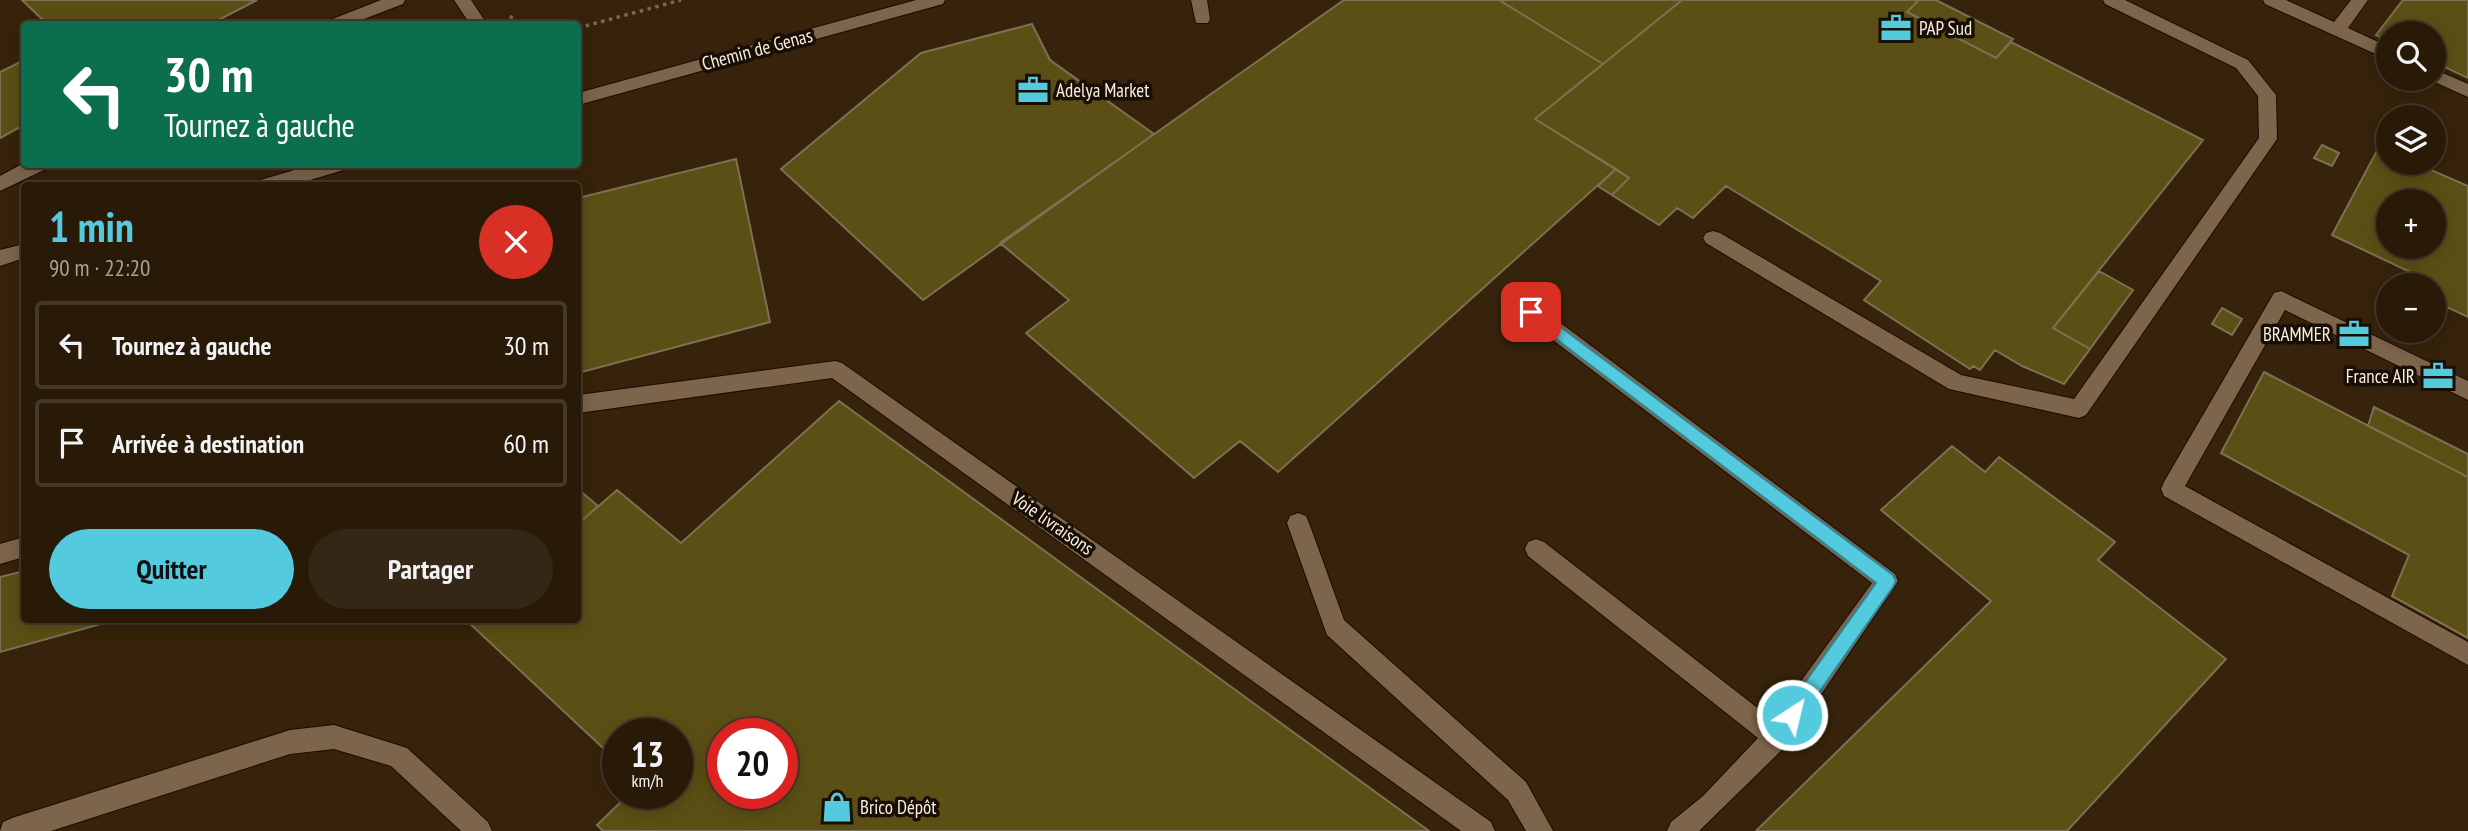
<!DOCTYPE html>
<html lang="fr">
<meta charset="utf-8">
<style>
:root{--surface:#291a08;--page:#352716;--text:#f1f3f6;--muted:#a5a19c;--line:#453829;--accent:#54cade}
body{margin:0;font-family:"PT Sans Narrow",sans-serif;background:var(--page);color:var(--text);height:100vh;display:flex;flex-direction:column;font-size:26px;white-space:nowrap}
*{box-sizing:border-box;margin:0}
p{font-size:23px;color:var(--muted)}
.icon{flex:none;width:38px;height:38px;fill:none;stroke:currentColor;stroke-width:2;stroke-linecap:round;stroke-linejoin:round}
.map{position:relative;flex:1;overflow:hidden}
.panel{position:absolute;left:21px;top:182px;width:560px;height:441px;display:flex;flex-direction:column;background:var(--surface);border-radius:7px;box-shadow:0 4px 18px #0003,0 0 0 2px var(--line)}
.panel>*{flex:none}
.hud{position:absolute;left:21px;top:21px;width:560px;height:147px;border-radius:7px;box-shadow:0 4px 18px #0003,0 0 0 2px var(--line);background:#0b6e4f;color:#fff;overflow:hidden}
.buttons{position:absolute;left:2376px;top:21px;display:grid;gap:14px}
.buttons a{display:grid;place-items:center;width:70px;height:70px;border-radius:50%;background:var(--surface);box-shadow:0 4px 18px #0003,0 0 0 2px var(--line);font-size:35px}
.speed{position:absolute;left:602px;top:718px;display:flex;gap:14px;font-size:35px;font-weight:700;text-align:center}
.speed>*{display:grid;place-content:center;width:91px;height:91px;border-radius:50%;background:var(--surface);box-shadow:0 4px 18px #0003,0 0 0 2px var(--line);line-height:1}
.speed small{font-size:18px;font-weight:400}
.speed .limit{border:10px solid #d22;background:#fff;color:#111}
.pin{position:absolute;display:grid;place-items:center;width:60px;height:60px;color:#fff;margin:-30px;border-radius:14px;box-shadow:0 4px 10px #0006}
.me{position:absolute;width:77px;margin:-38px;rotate:35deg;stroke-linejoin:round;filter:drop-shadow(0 0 5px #0008)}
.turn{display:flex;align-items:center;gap:24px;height:147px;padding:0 28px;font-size:32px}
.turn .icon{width:91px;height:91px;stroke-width:2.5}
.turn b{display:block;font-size:49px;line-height:60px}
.round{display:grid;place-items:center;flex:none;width:74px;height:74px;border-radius:37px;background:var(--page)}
.summary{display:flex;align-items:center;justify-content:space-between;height:119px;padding:0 28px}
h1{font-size:42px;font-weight:700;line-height:52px;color:var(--accent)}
.button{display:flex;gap:14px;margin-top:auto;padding:14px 28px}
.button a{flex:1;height:80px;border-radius:42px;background:var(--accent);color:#111;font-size:28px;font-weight:700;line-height:80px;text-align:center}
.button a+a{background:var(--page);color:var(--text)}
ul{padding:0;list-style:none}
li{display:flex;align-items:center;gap:21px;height:88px;margin:0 14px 10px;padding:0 14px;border:4px solid var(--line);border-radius:7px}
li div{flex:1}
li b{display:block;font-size:26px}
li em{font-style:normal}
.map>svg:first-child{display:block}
</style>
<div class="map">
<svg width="2468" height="831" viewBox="0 0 2468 831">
<rect width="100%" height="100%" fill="#37230b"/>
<!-- building -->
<path fill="#5c4f15" stroke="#7a7252" stroke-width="2" fill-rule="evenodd" d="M22,0H257L211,24H47Z
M1344,0H1499L1603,64L1535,119L1616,169L1278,472L1240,441L1194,478L1026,333L1069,300L1000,243Z
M1499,0H1682L1603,64Z
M1682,0H1915L1918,1L1907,12L1996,58L2011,42L2203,140L2053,328L2090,349L2064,384L2022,366L1995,350L1980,370L1973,366L1970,369L1864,300L1881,281L1726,186L1693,218L1677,208L1659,225L1612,195L1629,178L1535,119Z
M1919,0H1936L2013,39L1996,58L1907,12Z
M2403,0H2468V78L2434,62V33H2389V41L2376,35Z
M1032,24L1050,60L1154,134L923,300L781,169L921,53Z
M24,60V125L0,138V72Z
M2322,145L2339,153L2332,166L2314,158Z
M2379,147L2389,151V163H2415L2468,186V317L2434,301V285H2425L2427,280L2332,235ZM2389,201H2434V247H2389Z
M736,159L770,322L578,373V198Z
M1616,169L1629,178L1612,195L1598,186Z
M2099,271L2133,290L2090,349L2053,328Z
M2222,308L2242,319L2232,335L2212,324Z
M2264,372L2468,477V638L2392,596L2409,555L2221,453Z
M839,401L1079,576L1429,831H603L597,825L630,793H677V733H618V762L466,620H578V524L617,490L681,543ZM723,733H782V793H723Z
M2374,407L2468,454V477L2368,426Z
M1952,446L1985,472L1999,457L2115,542L2098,560L2226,659L2067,831H1756L1991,601L1881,510Z
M578,489L598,506L578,524Z
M24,571V620H115L0,652V577Z"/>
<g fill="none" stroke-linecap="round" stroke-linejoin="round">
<!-- minor casing -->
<g stroke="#1d0b00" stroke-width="2">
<path id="minor" d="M381,0H405L403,4L351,24H327L330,20Z
M454,0H471L487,24H470Z
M916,0H945L943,4L578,105V93Z
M1191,0H1207L1210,19L1208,23H1196Z
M2103,0H2125L2248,60L2276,95L2277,139L2086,415L2079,418L1949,389L1706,243L1703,238L1706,233L1713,231L1720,233L1961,375L2074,399L2259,138L2258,96L2236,68L2105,4Z
M2263,0H2286L2334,22L2351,0H2368L2348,28L2389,47V60L2265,4Z
M2434,69L2468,84V97L2428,79H2434Z
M24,163L48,164L46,169L0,191V176Z
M315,164H349L347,169L290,186H255L257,181Z
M24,244V258L0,266V250Z
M2281,291L2468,381V400L2285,310L2185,486L2468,642V665L2164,496L2161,489L2164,482L2274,293Z
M1531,304L1538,306L1895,574L1898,581L1786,746L1699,831H1667L1671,822L1703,796L1758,738L1528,556L1525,549L1528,542L1536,539L1544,542L1773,720L1872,583L1524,318L1521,312L1524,306Z
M835,361L842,363L1491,822L1495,831H1461L832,378L578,413V395Z
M1298,513L1306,516L1309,523L1344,620L1526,782L1553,831H1526L1508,800L1327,635L1287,523L1290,516Z
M24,537V557L0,564V544Z
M334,725L407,748L488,822L492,831H461L391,766L334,749L290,754L51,831H0L3,822L12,818L290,730Z"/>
</g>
<!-- path -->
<path stroke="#796752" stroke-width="3.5" stroke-dasharray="3.5 4.5" stroke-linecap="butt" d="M510,16L519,24
M578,28L681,0"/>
<!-- minor -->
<use href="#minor" fill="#7d654c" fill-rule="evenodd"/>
</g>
<!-- route -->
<path fill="#54cade" stroke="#378390" stroke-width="2" d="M1531,305L1893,575L1896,581L1893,587L1799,721L1792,724L1786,721L1783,715L1786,709L1876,583L1526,316L1524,312Z"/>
<!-- icons -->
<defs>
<g id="office-bare" transform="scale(2.415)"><path d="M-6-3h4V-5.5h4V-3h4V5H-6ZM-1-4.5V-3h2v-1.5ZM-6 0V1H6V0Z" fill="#54cade" stroke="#170e05" stroke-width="2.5" paint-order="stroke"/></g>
<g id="shop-bare" transform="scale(2.415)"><path d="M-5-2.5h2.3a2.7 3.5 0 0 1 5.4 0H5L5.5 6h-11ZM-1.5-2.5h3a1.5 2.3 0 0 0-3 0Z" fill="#54cade" stroke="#170e05" stroke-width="2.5" paint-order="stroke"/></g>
</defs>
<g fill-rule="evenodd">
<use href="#office-bare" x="1896" y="28"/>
<use href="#office-bare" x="1033" y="90"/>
<use href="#office-bare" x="2354" y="334"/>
<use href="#office-bare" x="2438" y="376"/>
<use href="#shop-bare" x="837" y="807"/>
</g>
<g text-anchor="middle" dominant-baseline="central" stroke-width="7" stroke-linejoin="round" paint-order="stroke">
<!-- poi labels -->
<g font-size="19" fill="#fbeddf" stroke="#170e05" text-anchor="start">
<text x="1919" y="28">PAP Sud</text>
<text x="1056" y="90">Adelya Market</text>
<text x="2331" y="334" text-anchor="end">BRAMMER</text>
<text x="2415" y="376" text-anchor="end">France AIR</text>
<text x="860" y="807">Brico Dépôt</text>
</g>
<!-- street labels -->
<g font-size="19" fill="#fbeddf" stroke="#170e05">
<text transform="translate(757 49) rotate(-15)">Chemin de Genas</text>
<text transform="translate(1053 523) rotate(35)">Voie livraisons</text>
</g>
</g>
</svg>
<div class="buttons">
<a><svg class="icon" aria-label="search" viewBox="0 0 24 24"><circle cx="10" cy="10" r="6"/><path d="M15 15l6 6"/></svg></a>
<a><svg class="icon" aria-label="layers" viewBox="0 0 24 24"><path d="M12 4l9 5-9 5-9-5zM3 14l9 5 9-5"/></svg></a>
<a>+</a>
<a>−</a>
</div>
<div class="speed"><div>13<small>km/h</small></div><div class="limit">20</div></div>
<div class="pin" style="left:1531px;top:312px;background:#d93025"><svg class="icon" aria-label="arrive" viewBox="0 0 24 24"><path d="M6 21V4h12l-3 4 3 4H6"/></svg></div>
<svg class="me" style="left:1792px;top:715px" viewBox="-20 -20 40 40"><circle r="17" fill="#54cade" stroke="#fff" stroke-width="3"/><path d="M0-11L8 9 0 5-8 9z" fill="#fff"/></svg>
<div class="hud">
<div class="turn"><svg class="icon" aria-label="left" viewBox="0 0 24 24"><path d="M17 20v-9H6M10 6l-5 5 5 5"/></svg><div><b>30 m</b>Tournez à gauche</div></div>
</div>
<section class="panel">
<div class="summary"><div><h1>1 min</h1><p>90 m · 22:20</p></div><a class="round" style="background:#d93025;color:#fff"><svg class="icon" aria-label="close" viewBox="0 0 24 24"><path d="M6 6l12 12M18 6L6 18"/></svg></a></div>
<ul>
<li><svg class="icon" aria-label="left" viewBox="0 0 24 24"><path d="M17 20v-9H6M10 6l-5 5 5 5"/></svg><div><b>Tournez à gauche</b></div><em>30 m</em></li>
<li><svg class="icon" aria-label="arrive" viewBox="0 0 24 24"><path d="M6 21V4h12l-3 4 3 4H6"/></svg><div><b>Arrivée à destination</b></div><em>60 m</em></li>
</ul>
<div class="button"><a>Quitter</a><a>Partager</a></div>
</section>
</div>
